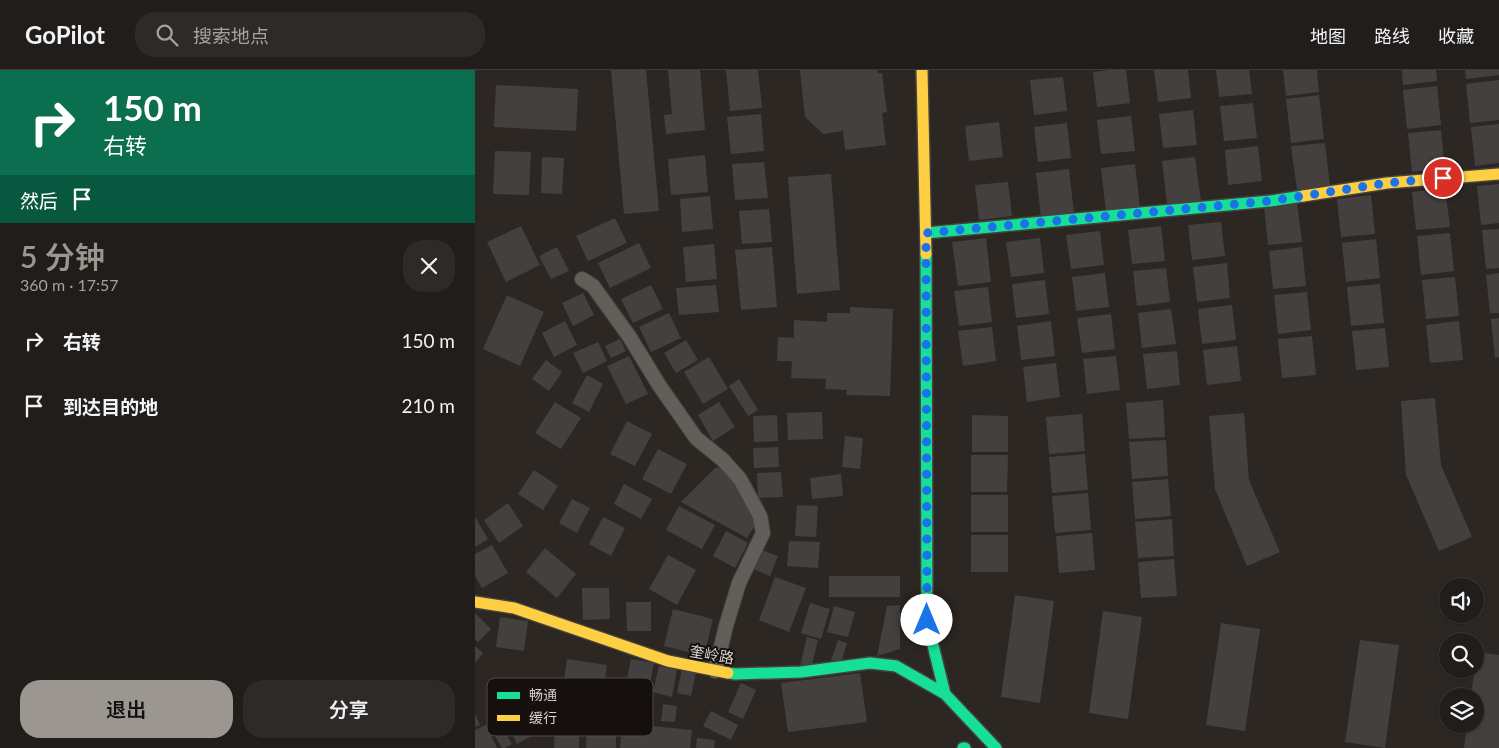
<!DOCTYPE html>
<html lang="zh">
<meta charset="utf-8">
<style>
:root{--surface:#211d1a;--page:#2d2a27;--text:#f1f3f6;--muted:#a2a2a2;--line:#3e3b39;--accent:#9c9691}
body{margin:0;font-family:Lato,"Noto Sans SC",sans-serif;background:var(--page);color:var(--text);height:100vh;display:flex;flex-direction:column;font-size:19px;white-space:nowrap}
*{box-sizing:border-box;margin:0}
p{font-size:16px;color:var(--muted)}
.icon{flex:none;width:28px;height:28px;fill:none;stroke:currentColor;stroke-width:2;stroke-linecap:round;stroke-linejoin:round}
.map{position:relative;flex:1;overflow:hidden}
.details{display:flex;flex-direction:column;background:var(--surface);width:475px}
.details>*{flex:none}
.banner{background:#0b6e4f;color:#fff;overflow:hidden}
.fabs{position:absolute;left:964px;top:508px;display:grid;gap:10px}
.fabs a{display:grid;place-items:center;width:45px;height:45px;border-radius:50%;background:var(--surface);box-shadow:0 1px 4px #0004,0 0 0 1px var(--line);font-size:25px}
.pin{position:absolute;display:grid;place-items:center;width:42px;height:42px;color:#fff;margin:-21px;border:2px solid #fff;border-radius:50%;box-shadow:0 1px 5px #0007}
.me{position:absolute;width:55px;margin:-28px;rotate:0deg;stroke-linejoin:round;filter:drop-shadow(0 0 4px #0008)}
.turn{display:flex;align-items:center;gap:18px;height:105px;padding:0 20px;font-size:22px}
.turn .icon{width:65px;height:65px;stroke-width:2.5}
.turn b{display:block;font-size:35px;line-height:42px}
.then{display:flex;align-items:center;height:48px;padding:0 20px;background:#0003;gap:10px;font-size:19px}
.round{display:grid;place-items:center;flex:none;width:52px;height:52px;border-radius:20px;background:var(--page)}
.headline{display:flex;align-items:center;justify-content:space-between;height:85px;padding:0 20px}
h1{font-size:30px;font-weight:600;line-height:38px;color:var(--accent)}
.cta{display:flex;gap:10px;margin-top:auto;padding:10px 20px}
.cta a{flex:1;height:58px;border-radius:20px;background:var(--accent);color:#111;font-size:20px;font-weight:600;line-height:58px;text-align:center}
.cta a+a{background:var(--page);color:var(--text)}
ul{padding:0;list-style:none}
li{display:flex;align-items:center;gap:15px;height:65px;padding:0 20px}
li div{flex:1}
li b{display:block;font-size:19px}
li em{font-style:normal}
header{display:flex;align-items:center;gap:30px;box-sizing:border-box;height:70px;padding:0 25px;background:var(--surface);border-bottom:1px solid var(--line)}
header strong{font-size:24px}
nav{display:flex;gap:28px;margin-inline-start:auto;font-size:18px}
.search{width:350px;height:45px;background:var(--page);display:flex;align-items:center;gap:12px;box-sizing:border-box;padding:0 18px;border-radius:20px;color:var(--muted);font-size:19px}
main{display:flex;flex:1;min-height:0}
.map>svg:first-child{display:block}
</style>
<header>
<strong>GoPilot</strong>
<div class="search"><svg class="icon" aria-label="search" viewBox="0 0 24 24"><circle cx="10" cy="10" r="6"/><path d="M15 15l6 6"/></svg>搜索地点</div>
<nav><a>地图</a><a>路线</a><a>收藏</a></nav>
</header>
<main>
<section class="details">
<div class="banner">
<div class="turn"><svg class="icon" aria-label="right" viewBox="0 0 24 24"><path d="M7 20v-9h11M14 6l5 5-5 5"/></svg><div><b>150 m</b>右转</div></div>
<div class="then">然后<svg class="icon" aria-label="arrive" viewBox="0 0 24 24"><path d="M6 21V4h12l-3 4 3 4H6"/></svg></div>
</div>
<div class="headline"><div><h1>5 分钟</h1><p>360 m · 17:57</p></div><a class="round"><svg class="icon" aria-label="close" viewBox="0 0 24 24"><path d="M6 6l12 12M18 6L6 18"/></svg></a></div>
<ul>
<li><svg class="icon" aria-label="right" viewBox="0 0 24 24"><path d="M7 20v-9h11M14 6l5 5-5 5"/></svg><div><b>右转</b></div><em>150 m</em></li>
<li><svg class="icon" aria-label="arrive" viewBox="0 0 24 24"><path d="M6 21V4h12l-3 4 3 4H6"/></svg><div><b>到达目的地</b></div><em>210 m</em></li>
</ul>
<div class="cta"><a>退出</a><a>分享</a></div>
</section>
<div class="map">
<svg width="1024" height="678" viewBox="0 0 1024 678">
<rect width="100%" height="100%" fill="#2c2722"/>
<!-- building -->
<path fill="#444040" d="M136,0H171L184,141L149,144Z
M193,0H225L230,60L191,64L189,45L197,44Z
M251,0H283L287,38L255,41Z
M325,0H402L403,3H407L412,42L407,43L411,75L370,80L368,61L348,64L330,47Z
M635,0H651L655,33L622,37L618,2Z
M679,0H713L716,28L683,32Z
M741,0H774L777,24L744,27Z
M808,0H842L844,22L811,26Z
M927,0H961L962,11L928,15Z
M990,0H1024V5L991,9Z
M588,7L592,41L559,45L555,10Z
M1024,10V50L995,53L991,14Z
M21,15L103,19L101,61L19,57Z
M962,16L966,55L932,59L928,20Z
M844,25L849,69L816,73L811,29Z
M778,33L782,68L749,71L745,36Z
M718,40L722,75L688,78L684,44Z
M286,44L289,81L256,84L252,47Z
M656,46L660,81L626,84L622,50Z
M524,52L528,87L494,91L490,56Z
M592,53L596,88L563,92L559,57Z
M1024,54V93L1000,96L996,57Z
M966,60L970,98L937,102L933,63Z
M850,73L855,116L822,120L816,76Z
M783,76L787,111L753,115L750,80Z
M20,81L56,82L54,125L18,124Z
M230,85L233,122L196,125L193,89Z
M67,87L89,88L87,124L66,123Z
M720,87L726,131L692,134L687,91Z
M289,92L293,128L260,130L257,94Z
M660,94L665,138L631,142L626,98Z
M594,99L599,143L566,147L561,103Z
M356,104L365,220L322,224L313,107Z
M533,112L537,146L504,150L500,115Z
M1024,114V153L1006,155L1002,116Z
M970,118L975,157L941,160L937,122Z
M896,125L900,164L866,167L862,129Z
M235,126L238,159L207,162L205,129Z
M822,133L827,172L793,175L789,136Z
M294,139L297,172L267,174L264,141Z
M140,148L152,173L113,191L101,166Z
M746,152L750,186L717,190L713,155Z
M46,156L65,195L31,212L12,172Z
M686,156L690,191L657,194L653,160Z
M1024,159V198L1011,199L1007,160Z
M625,161L629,195L596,199L591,165Z
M975,163L979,201L946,205L942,166Z
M511,168L516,212L483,216L477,172Z
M565,168L569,203L536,207L531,172Z
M901,169L905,208L871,212L867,173Z
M164,173L176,198L135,218L123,193Z
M239,174L242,209L211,212L208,177Z
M82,177L94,201L76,209L64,186Z
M297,177L302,237L266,240L260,180Z
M827,177L831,216L798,219L794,181Z
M752,193L755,228L722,232L718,197Z
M691,198L695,232L662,236L658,201Z
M630,203L634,237L601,241L597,207Z
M1024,203V243H1015L1011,205Z
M980,207L984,246L951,249L947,210Z
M570,210L574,244L541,248L537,214Z
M905,214L909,253L876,256L872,217Z
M176,215L188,239L158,253L146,229Z
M241,215L244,242L204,245L201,218Z
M513,217L517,252L484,256L479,221Z
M832,222L836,260L803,264L799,225Z
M108,223L119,245L98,256L87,233Z
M32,225L69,242L45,296L8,279Z
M757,235L761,270L727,274L723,239Z
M375,237L418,239L415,326L371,325L372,320L350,319L351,309L316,308L317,291H302L303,267L319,268V250L352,252V243H375Z
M696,239L701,274L667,278L663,243Z
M194,243L206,268L176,282L164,257Z
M636,244L640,279L607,283L602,248Z
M1024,248V287L1020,288L1016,249Z
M90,251L102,275L79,287L67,263Z
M576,251L580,286L546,290L542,256Z
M984,251L988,290L955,293L951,255Z
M517,257L521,291L488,296L483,261Z
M910,258L914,297L881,300L877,261Z
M837,266L841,305L807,308L803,269Z
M145,269L151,281L136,288L130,276Z
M211,270L223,290L201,303L189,283Z
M123,272L132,291L108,303L98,283Z
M762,276L766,311L732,315L728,280Z
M702,281L705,315L672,319L668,284Z
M154,286L173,324L151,334L132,296Z
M641,286L645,320L612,324L608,289Z
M234,287L253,319L228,334L209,302Z
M71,290L87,302L74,321L57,309Z
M581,293L585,327L552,332L548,297Z
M112,305L128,314L114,342L97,333Z
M264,309L283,340L273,346L254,316Z
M960,328L966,395L997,467L964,481L931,405L926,331Z
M688,330L690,367L654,369L651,333Z
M80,332L106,348L86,379L60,363Z
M244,332L260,357L238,371L223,345Z
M347,342L348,369L313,370L312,343Z
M769,343L774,410L805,482L772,496L740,419L734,346Z
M607,344L610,381L574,384L571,347Z
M302,345L303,371L279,372L278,346Z
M497,345L533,346V382H497Z
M152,351L177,364L160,396L135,384Z
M370,366L388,368L385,399L367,397Z
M691,370L693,406L657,409L654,372Z
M303,377L304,397L279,398L278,378Z
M183,379L212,394L196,424L167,409Z
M610,384L613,420L577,423L574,387Z
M496,385H533L532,422H496Z
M241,397L254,401L281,454L272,468L206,432Z
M59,400L83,416L68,440L43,424Z
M306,402L308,427L283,428L282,403Z
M366,404L368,426L337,429L335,408Z
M693,409L696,446L660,449L657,412Z
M149,414L177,429L166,449L139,434Z
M613,423L616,460L580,463L577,426Z
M496,425H533V462H496Z
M97,429L115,438L102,463L84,453Z
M33,433L48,456L24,473L9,450Z
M322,435L343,436L341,467L320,466Z
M204,436L240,455L227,479L191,460Z
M0,447L13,469L0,477Z
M128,447L150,458L136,486L114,474Z
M697,449L699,486L663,488L660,452Z
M251,461L273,473L260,498L238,486Z
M617,463L620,500L584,503L581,466Z
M496,465H533V502H496Z
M314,471L345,472L343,498L312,496Z
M17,475L33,503L7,518L0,505V484Z
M70,478L101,504L82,528L51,502Z
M282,478L303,486L295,506L274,497Z
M193,485L221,500L202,535L174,519Z
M699,489L702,526L666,528L663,492Z
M354,506H425V527H354Z
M300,507L331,518L314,562L284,550Z
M107,518H134L135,549L108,550Z
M540,525L579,531L565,633L526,627Z
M151,532H176V561H152Z
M335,533L355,539L346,569L326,563Z
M425,535V579L402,586L412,536Z
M359,536L380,542L373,567L352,562Z
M198,539L238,549L229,586L189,576Z
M628,541L667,547L653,649L614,643Z
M0,543L16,559L3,572L0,569Z
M25,547L53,551L49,581L21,577Z
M746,553L785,559L770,661L731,655Z
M332,567L343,570L336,599L325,596Z
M363,570L372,573L366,594L356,590Z
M885,570L924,575L910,678L870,672Z
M0,576L8,583L0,593Z
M1002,582L1024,585V678H989L992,654H1000V626H996Z
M92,589L132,595L127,631L87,625Z
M156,589L179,593L173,623L150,619Z
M184,596L202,599L197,627L178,622Z
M207,599L221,602L216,626L202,623Z
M385,603L392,652L313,662L306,613Z
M266,613L281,620L268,649L253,642Z
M188,634L202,636L200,652L186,651Z
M56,639L67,660L42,674L31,652Z
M236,641L263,655L256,670L228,656Z
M0,644L5,655L0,657Z
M112,647H141V678H111Z
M80,649H104V678H79Z
M24,652L37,674L30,678H27L15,657Z
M147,653L217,660L215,678H145Z
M11,655L22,678H0V660Z
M222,668L240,670L239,678H221Z"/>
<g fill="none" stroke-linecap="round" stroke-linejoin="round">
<!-- street casing -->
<g stroke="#47423e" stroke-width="16">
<path id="street" d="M107,209L118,216L154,266L184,315L221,368L248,390L265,409L285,446L288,463L264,513L251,556L240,601"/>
</g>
<!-- fast casing -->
<g stroke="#47423e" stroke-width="14">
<path id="fast" d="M451,163L795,131L828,126
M451,184L452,551L470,624L521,678
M253,603L260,604L326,602L395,593L421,596L470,624
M488,678H490"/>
</g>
<!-- slow casing -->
<g stroke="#47423e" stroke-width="14">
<path id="slow" d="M447,0L451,184
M828,126L912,113L1024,104
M0,532L39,538L193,591L253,603"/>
</g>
<!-- street -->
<use href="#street" stroke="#625e5a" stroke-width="14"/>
<!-- fast -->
<use href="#fast" stroke="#16e098" stroke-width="11"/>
<!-- slow -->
<use href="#slow" stroke="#ffcf43" stroke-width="11"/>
</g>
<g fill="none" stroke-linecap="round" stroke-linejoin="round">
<!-- route -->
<path stroke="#1a73e8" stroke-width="9" stroke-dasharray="0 16.2" d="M452,550L451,163L795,131L912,113L968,108"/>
</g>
<g text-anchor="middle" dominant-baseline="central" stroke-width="4" stroke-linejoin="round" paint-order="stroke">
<!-- street labels -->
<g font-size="15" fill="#d9d2cd" stroke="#15100d">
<text transform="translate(237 584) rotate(10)">奎岭路</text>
</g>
</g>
<!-- legend -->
<rect x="12" y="608" width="166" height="58" rx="8" fill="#15100d" stroke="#504a47" stroke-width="1"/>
<rect x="22" y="622" width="23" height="7" fill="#16e098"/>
<rect x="22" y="645" width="23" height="6" fill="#ffcf43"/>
<g font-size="14" fill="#d9d2cd">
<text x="54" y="630">畅通</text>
<text x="54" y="653">缓行</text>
</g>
</svg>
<div class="fabs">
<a><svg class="icon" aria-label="sound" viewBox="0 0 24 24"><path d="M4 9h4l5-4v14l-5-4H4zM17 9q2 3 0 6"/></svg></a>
<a><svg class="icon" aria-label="search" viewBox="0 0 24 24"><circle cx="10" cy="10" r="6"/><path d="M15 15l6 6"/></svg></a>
<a><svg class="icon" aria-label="layers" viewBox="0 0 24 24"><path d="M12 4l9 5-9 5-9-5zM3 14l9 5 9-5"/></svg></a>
</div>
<div class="pin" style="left:968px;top:108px;background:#d93025"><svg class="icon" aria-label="arrive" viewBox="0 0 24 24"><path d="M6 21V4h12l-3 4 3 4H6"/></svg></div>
<svg class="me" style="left:452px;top:550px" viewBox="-20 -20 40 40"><circle r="19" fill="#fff"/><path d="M0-13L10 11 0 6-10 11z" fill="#1a73e8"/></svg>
</div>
</main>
